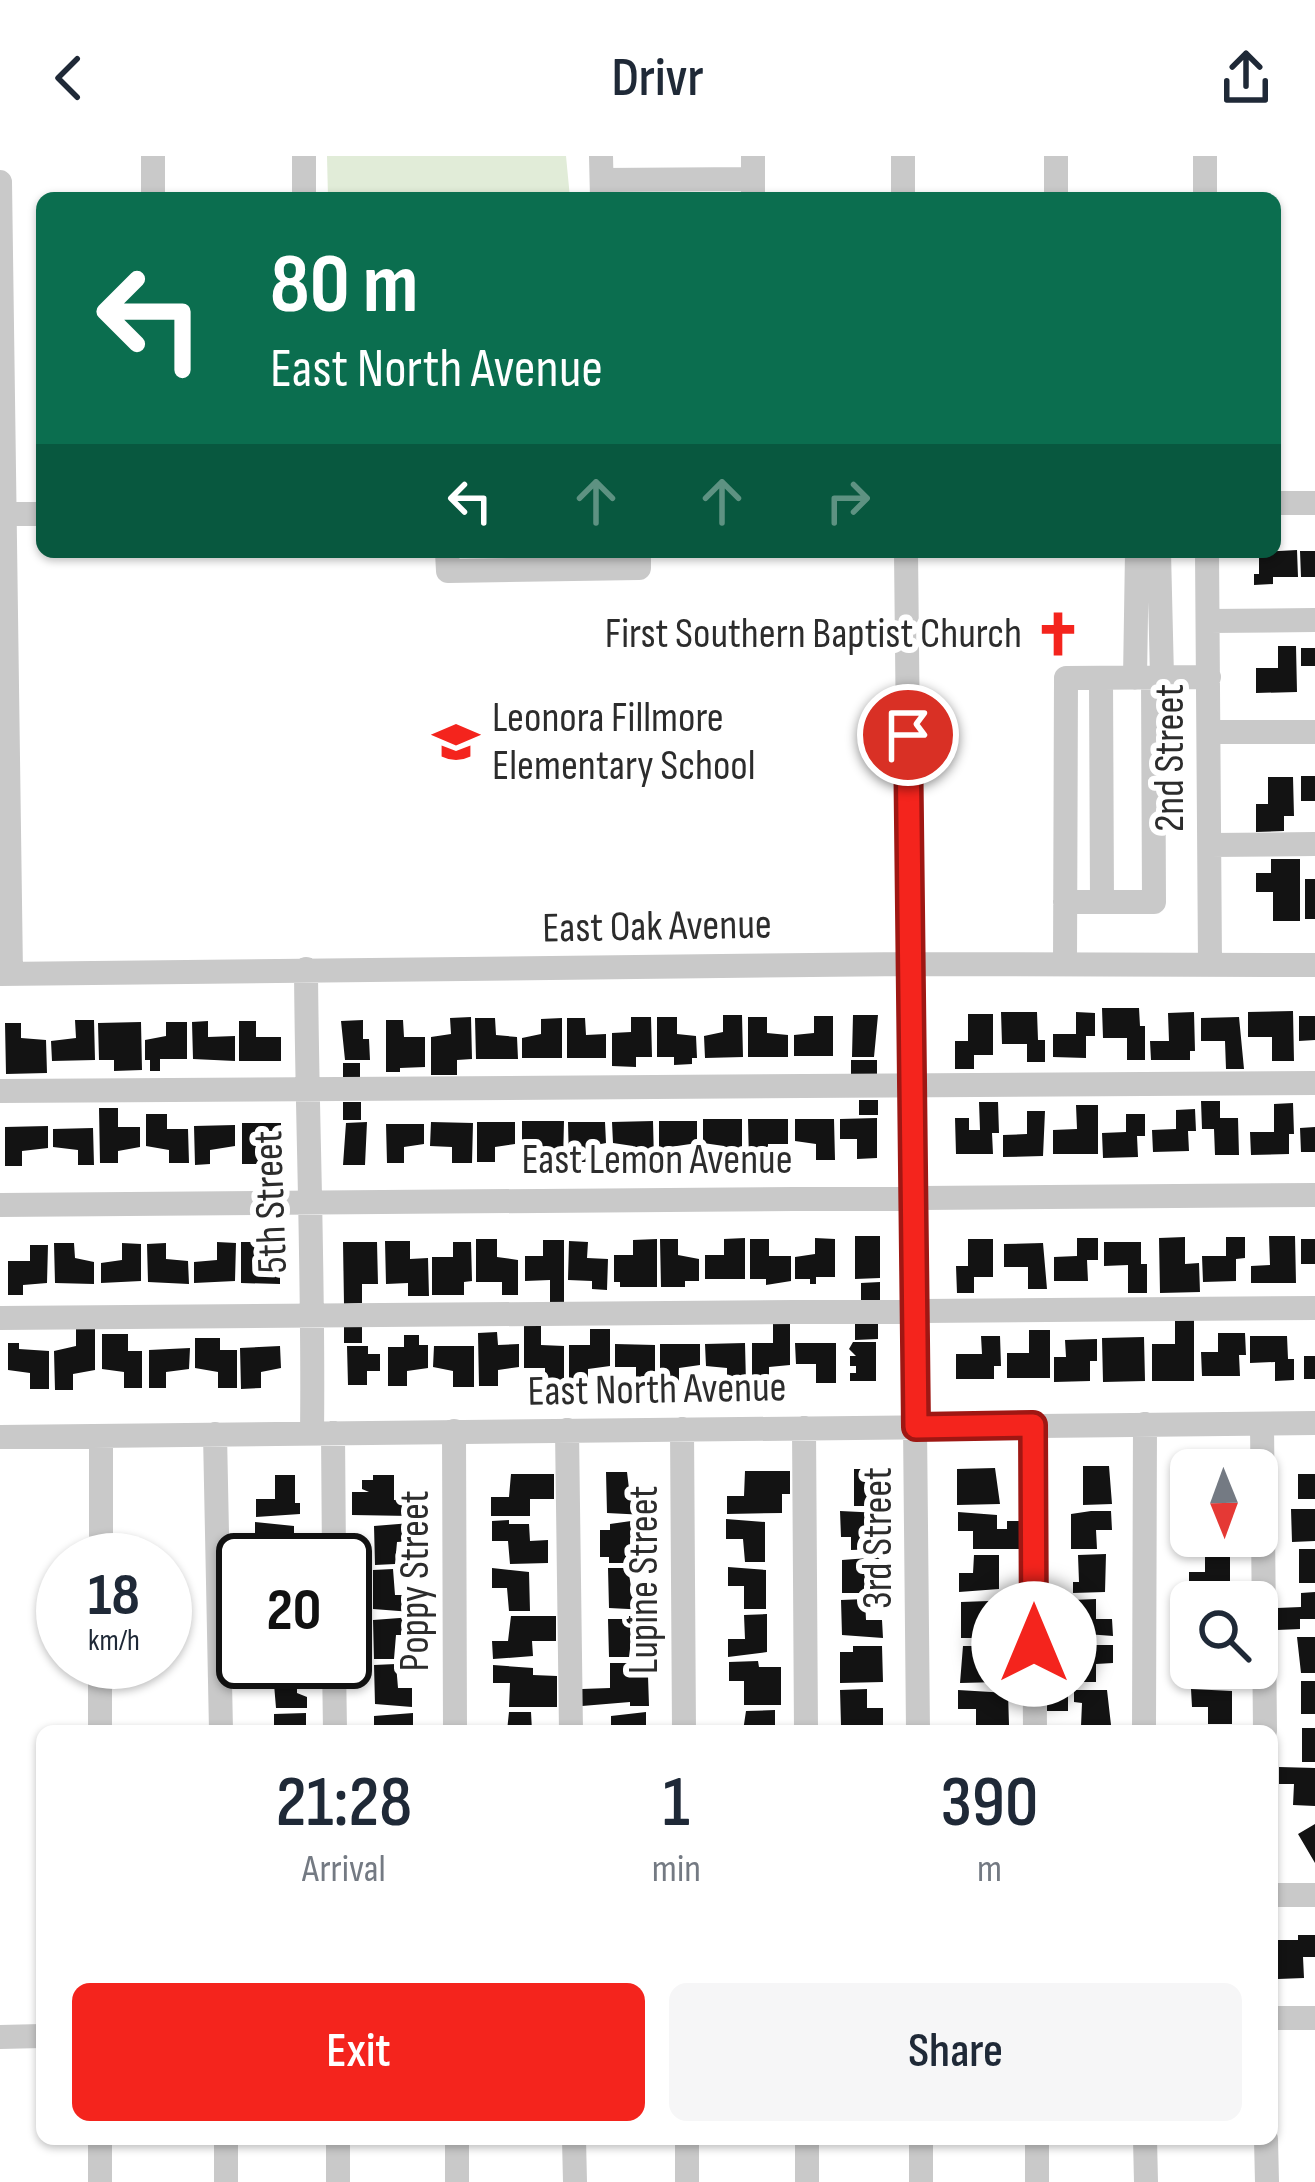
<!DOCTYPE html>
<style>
:root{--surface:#fff;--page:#f6f6f7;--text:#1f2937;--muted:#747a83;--accent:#f4241d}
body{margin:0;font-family:"Sofia Sans Condensed",sans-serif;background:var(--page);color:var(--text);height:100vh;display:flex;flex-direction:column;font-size:45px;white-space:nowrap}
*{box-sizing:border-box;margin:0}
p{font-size:39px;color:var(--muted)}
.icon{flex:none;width:66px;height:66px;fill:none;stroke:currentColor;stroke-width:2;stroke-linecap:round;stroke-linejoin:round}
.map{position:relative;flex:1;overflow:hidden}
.details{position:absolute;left:36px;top:1569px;width:1242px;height:420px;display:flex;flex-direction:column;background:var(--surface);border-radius:18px;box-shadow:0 3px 9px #0004}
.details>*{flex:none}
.hud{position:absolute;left:36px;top:36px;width:1245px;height:366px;border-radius:18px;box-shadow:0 3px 9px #0004;background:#0b6e4f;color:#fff;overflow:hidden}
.needle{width:78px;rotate:179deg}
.buttons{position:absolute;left:1170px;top:1293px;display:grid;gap:24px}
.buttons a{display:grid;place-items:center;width:108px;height:108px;border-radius:18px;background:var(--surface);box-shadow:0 3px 9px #0004;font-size:60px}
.speed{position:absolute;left:36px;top:1377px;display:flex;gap:24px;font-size:60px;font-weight:700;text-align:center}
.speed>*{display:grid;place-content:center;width:156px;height:156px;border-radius:50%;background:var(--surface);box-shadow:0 3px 9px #0004;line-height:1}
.speed small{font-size:30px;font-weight:400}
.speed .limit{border:6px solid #111;border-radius:18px;background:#fff;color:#111}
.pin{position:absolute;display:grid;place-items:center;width:102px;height:102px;color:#fff;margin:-51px;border:6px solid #fff;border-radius:50%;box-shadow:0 3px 12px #0007}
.me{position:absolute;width:132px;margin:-66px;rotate:0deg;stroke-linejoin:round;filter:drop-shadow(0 0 9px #0008)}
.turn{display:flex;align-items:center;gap:42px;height:252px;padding:0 36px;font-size:54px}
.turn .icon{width:156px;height:156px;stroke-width:2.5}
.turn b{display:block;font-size:84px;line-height:102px}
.lanes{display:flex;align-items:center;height:114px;padding:0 36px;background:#0003;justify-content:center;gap:60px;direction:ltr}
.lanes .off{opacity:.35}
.eta{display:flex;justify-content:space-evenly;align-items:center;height:204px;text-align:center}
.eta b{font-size:72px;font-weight:600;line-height:84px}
.primary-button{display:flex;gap:24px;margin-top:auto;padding:24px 36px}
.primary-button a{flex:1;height:138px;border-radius:18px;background:var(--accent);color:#fff;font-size:48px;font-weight:600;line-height:138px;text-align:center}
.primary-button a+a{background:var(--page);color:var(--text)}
header{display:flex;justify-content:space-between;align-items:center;height:156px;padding:0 36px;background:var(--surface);font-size:54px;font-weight:600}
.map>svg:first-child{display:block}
</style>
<header><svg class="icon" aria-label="back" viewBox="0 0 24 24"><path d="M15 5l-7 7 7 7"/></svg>Drivr<svg class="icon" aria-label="share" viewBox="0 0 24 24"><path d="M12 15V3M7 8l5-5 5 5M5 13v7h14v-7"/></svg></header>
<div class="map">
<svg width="1315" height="2026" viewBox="0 0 1315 2026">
<rect width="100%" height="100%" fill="#fff"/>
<!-- pitch -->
<path fill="#e1ecd8" d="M327,0H566L570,42H328Z"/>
<!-- building -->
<path fill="#131313" d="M1297,394L1298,421H1273V428L1254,429V418H1259V396Z
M1300,395H1315V421H1301Z
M1278,490H1296L1297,536L1256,537V512H1278Z
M1301,492H1315V510H1301Z
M1301,620H1315V645H1301Z
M1268,621H1293L1294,660H1284V675L1256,676V648H1268Z
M1271,703H1300V765H1273V736H1256V717H1271Z
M1305,723H1315V763H1305Z
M1102,852H1139L1140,870H1145V904H1127V882H1103Z
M1293,855L1294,905H1272V881H1248V856Z
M1001,856H1037L1038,884H1045V906H1027V888H1002Z
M1076,856L1095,857V880H1086V902L1053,901V878H1076Z
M1194,856L1195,895H1190V904H1151L1150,885H1169L1168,857Z
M968,858H993V899H974V913H955V885H968Z
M723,859H742L743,901L705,902L704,880L723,876Z
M853,859H878L874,901H852Z
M814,860H833V900H794V879L814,877Z
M1299,860H1315V884L1299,885Z
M471,861L472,903L457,904V919H431V881L451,878L450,862Z
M631,861H651L652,901H636V911L612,910V877L631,876Z
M657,861H677V878L696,880L697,902H692V908L674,909V901H657Z
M748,861H767V877L788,879V901H748Z
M1239,861L1244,913H1226L1225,885H1201V862Z
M475,862H495L496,879L517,881L518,903H476Z
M562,862V902H522V882L541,878V863Z
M567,862H585L586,879L606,878V902H567Z
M75,864H94L95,904L52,905L51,885L76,882Z
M363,864V883H369L370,904H345L341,865Z
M386,864H403L404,881H425V911L400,912V916H386Z
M208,865V881L235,880V905L193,903L192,866Z
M239,865H256V881H281V905H239Z
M141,866L142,914L114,915V904H99L98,867Z
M166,866H187V903H160V915H150V904H145V884L166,880Z
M5,867H21V882L46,884L47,917L6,918Z
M851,904H877V922H851Z
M343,907H360V924L343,925Z
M859,944H878V959H859Z
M1201,945H1220V962H1238L1239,999H1215L1214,973H1202Z
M343,946H361V964H343Z
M979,946H998L999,977H992L993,998H956L955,962H969V974H980Z
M1293,947L1294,978H1289V998L1251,999L1250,976H1274V948Z
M1076,949H1098V998H1053V974L1077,973Z
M99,952H118V971H140V991L118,995V1007H100Z
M1195,953L1196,975H1188L1189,995L1153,996L1152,974L1176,973V954Z
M1027,955H1045L1043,1000L1003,1001V979L1027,978Z
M146,958H167V973H188L189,1007H169V994L146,990Z
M1126,958H1145V980H1137L1138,1001L1103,1002L1102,977L1126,976Z
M877,962V1002L857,1003V983H840V963Z
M703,963H742V1006H724V990L703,987Z
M748,963H788V988H768V1005H749Z
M795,963H834L835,1004H816V988L795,985Z
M522,965H564L563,1006H543V990H522Z
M653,965L654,1005L634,1006L633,990L613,987L612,966Z
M659,965H697V987L677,990L678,1006H659Z
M367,966L365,1009H343L346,967Z
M431,966L473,967L472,1007H452V991L430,990Z
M477,966H515V988L495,991V1006H477Z
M568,966H605L606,987L586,991L587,1006H569Z
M242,967H281V990L260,993L259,1008H242Z
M386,968H424V988L404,991V1007H387Z
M235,969V990L210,994V1008L195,1009L194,970Z
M48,970V992L22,995V1010H5V971Z
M1315,971V996H1301L1300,972Z
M93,972L94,1009H78V994L53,991V973Z
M855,1080H880V1122L855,1123Z
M1269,1080H1295L1296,1127H1251V1110L1270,1109Z
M1185,1081V1108L1199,1107L1200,1136L1160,1137L1159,1082Z
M1226,1081H1245V1102L1236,1103V1125L1203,1126L1202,1100H1226Z
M745,1082V1123H705V1099H724V1083Z
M815,1082L835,1083V1121H816V1128H810V1123H795V1101L815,1098Z
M1077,1082H1098V1104H1087L1088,1125H1054V1101L1077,1100Z
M476,1083H497V1101L518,1104V1139H502V1126H476Z
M657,1083V1131H620V1126H614V1099H633V1084Z
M660,1083H678V1099L699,1103V1125H685V1131H661Z
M750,1083H769V1100H791V1125L766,1129V1123H750Z
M968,1083H993V1121H974V1137H957L956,1110H968Z
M1301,1083H1315V1108H1301Z
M543,1084H564V1147H550V1124L525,1125V1100H543Z
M385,1085H410V1103L428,1102L429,1140H408V1127L386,1128Z
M569,1085L588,1086L587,1102L608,1103L607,1134L592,1133V1125L568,1124Z
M217,1086L236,1087L235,1125L194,1127V1106L217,1104Z
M241,1086H261V1103L280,1105V1128L241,1127Z
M343,1086H377L378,1128H362V1147L344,1148Z
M453,1086H471L472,1125L464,1126V1139H432V1101H453Z
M1104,1086H1141V1108H1147V1137H1128V1109L1104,1110Z
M54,1087H74L75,1102L94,1106V1128L55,1127Z
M122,1087L141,1088V1125L101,1127V1107L122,1104Z
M166,1087V1103L188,1105L189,1128L148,1126L147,1088Z
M1043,1087L1047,1133H1028V1111H1004V1088Z
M30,1089H48L47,1127L23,1129V1139H8V1105H30Z
M880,1126V1144L861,1145V1127Z
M1175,1164H1194V1225H1152V1188H1175Z
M855,1165H878V1183L855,1184Z
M773,1166H790V1209L769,1211V1228L752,1227V1187H773Z
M362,1168V1187H344V1169Z
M524,1170H541V1189L564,1190V1229H545V1212H524Z
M76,1172H95V1214L73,1218V1234H55L54,1195L76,1190Z
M590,1173H610V1210L588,1213V1229H569V1189H590Z
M1029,1174H1050V1222H1007V1197H1029Z
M497,1176L498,1189L519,1188V1211L498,1214V1230H479L478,1177Z
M1218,1177H1245L1246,1199H1239L1240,1220H1202L1201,1196H1218Z
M102,1178H128V1195H142V1232H124V1216L102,1213Z
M404,1179H419V1189H428V1212L407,1215V1230H388V1191H404Z
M981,1180H1000L1001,1210H994V1223H956V1198H982Z
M1250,1180H1287L1288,1203H1294V1224L1275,1225V1206L1250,1207Z
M1144,1181L1145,1225L1103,1226L1102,1182Z
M195,1182H220V1194H237V1232H218V1216L195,1212Z
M1097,1183V1205H1090V1225L1054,1226V1201H1066L1065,1184Z
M853,1186H876V1225H850V1217H856V1210H850V1200H856L849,1193Z
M8,1187H19V1193L49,1195V1233H30V1217L8,1214Z
M745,1187L746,1228H727V1212L706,1210L705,1188Z
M795,1187H836V1227H816V1208H796Z
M615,1188L655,1189V1228H636V1211H615Z
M660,1188H700V1209L679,1212V1229H660Z
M280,1190L281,1212L261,1216V1232L241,1233L240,1192Z
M347,1190H368V1198H380V1215H367V1229H348Z
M434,1190H474V1231H453V1215L433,1211Z
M190,1192L189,1213L166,1216V1232H149V1194Z
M1304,1200H1315V1223H1304Z
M1083,1310H1109L1112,1348L1083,1349Z
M995,1312L1000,1348L957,1349V1313Z
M854,1313H878L881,1350H854Z
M745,1315H790V1338H782V1357L727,1358V1340H744Z
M606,1316H627L630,1341H646V1359L607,1357Z
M511,1318H554V1343H530V1360H491V1341H509Z
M1298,1318H1315V1343H1298Z
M275,1319H295V1347H300V1358L256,1361V1343H275Z
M373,1319H394V1344L411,1343V1360L352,1359V1336H369L362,1333V1324H373Z
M1291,1353H1315V1385L1292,1386Z
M840,1355L881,1357L882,1393L851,1394V1381H841Z
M1091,1355H1111L1112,1374H1096L1097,1393H1071V1358Z
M958,1356L997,1359V1373H1007V1365H1023V1393H973V1375H958Z
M726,1363L765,1366V1406H745L743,1383H726Z
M509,1364V1368H529L530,1385L548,1384V1407L510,1408L508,1385H492V1365Z
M631,1365H646L647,1384H632L630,1407H609V1401H600V1374H610V1368Z
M255,1366L294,1370V1397H305V1404H273L271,1387H255Z
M411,1367L412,1385L397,1386L395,1408L375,1409L374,1370Z
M1206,1380H1230V1390L1206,1391Z
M1299,1393H1315V1427H1299Z
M1205,1397H1230V1432L1189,1435V1416H1205Z
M1106,1398L1105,1436L1073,1437V1426H1079L1078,1399Z
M974,1399H999V1433L959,1436V1417H973Z
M882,1401V1420H865V1437H842V1404Z
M728,1411L766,1414V1453H744V1430H728Z
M492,1412L529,1416L530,1455H509L507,1432H492Z
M608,1412H628L632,1437H648V1454L609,1452Z
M393,1413L395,1439H412V1456L373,1453V1414Z
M1315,1436V1463H1300V1473L1277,1474V1452L1301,1451V1437Z
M865,1443L866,1464H882L883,1482L842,1479L841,1444Z
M1096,1443V1463H1112L1113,1480L1073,1477L1072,1444Z
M989,1445V1482H961V1446Z
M767,1458V1496L728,1501V1483H745L744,1459Z
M629,1459H647V1477H632L629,1501H609L608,1463H629Z
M511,1460H556V1485H532L533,1500L493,1503L492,1485H508Z
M413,1461V1479H396L394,1503H374L373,1464Z
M1024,1463V1483H998L997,1464Z
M1297,1481H1315V1517H1301Z
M1093,1489H1113V1507L1096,1508V1526H1072V1492Z
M853,1490H882L883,1526L840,1527V1496H853Z
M963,1490H988V1501L999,1500V1526L960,1527Z
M758,1505L759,1511H781V1549H744V1525H729V1506Z
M1005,1505L1025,1506V1526H1004Z
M610,1507H631V1520H648L649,1550H630V1546L582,1550V1533L610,1532Z
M396,1508L398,1532H412V1551L375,1548L374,1509Z
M493,1509L533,1512V1519L557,1520V1551H509L510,1527H493Z
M258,1511L297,1513V1537L307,1541V1552H276L274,1528H258Z
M1192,1512H1219V1524H1192Z
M1301,1525H1315V1558H1301Z
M867,1533V1552H883V1571L841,1569L840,1534Z
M1047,1533H1068V1555H1047Z
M1191,1533L1232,1535V1568H1208V1551H1192Z
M958,1534L1008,1537L1009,1569L976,1570V1553H958Z
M1074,1534H1107L1111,1569L1081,1570L1082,1547L1074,1546Z
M775,1554V1574L743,1575L746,1555Z
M509,1556H531L532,1575H507Z
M646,1556V1574L611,1575V1560Z
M306,1557V1575H274V1558Z
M413,1557V1575H374V1560Z
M1302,1572H1315V1606H1302Z
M1279,1611L1315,1612V1650L1293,1649L1294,1628H1279Z
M1315,1668V1707L1298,1678Z
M1298,1779H1315V1801H1303L1304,1822L1278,1823L1277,1784H1298Z"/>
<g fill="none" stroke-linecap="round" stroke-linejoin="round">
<!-- minor -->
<path stroke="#c9c9c9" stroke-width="24" d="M153,0V42
M304,0V42
M601,0L602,42
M753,0V42
M903,0V42
M1056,0V42
M1205,0V42
M602,24L753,23
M0,26L11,818
M1275,347H1315
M0,358H42
M447,396L448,415L639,412V396
M906,396C909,789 916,1182 918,1575
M1159,396L1162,521
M1207,396L1210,807
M1208,465L1315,464
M1101,522L1102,746
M1135,522L1137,396
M1209,576H1315
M1210,689L1315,688
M1065,746H1154L1153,521
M1065,807L1066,522L1209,521
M306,813C307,968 314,1122 312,1277
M0,818L909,808L1315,809
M0,935L1315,927
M0,1049L1315,1039
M0,1162L1315,1152
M1262,1268L1265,1575
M1033,1269L1035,1575
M804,1272L806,1575
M682,1273L684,1575
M567,1274L571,1575
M454,1275L455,1575
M333,1277L334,1404
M215,1278L221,1575
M0,1281L1315,1267
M101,1404V1280
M334,1506L335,1575
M100,1575V1506
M1144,1575L1145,1268
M1272,1739H1315
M1272,1862H1315
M0,1881L42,1880
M100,1983V2026
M338,1983V2026
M457,1983V2026
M574,1983L575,2026
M687,1983V2026
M807,1983V2026
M921,1983V2026
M1037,1983V2026
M1145,1983L1146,2026
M1266,1983L1267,2026
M226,2026V1983"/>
</g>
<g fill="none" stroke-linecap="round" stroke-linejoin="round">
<!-- route casing -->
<g stroke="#9f1713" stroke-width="30">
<path id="route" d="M908,579L916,1271L1033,1269L1034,1488"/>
</g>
<!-- route -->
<use href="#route" stroke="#f4241d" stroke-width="21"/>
</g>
<!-- icons -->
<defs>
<g id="church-bare" transform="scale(3.6)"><path d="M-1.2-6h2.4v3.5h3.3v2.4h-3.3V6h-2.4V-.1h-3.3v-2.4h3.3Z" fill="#f4241d" stroke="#fff" stroke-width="2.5" paint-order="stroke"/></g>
<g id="school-bare" transform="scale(3.6)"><path d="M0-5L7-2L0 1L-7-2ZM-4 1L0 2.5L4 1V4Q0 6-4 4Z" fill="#f4241d" stroke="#fff" stroke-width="2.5" paint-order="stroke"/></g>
</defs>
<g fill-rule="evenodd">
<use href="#church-bare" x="1058" y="478"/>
<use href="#school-bare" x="456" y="586"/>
</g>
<g text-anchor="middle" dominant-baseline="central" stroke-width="12" stroke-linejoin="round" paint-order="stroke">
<!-- poi labels -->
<g font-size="42" fill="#2c2c2c" stroke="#fff" text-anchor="end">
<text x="1022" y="478">First Southern Baptist Church</text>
<text x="492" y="562" text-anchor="start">Leonora Fillmore<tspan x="492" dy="48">Elementary School</tspan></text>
</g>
<!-- street labels -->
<g font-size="42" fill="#2c2c2c" stroke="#fff">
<text transform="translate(1170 602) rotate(-90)">2nd Street</text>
<text transform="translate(657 771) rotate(-1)">East Oak Avenue</text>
<text x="657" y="1004">East Lemon Avenue</text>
<text transform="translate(271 1046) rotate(-92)">5th Street</text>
<text transform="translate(657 1234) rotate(-1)">East North Avenue</text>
<text transform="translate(878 1382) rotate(-90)">3rd Street</text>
<text transform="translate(644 1424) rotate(-90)">Lupine Street</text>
<text transform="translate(415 1425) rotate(-90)">Poppy Street</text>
</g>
</g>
</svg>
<div class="buttons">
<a><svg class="needle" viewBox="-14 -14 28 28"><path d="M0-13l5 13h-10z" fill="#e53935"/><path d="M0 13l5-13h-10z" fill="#747a83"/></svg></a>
<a><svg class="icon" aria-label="search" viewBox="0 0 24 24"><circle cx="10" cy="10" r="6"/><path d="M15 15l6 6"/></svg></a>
</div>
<div class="speed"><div>18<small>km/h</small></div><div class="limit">20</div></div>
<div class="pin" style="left:908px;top:579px;background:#d93025"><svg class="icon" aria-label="arrive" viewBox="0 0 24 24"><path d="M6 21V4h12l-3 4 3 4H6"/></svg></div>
<svg class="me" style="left:1034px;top:1488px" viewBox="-20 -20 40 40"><circle r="19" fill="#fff"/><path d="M0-13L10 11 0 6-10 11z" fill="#f4241d"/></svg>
<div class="hud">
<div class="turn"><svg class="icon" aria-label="left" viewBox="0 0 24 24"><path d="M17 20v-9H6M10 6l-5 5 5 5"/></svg><div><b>80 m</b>East North Avenue</div></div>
<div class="lanes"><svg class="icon" aria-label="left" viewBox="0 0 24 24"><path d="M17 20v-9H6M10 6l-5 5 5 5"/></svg><svg class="icon off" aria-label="ahead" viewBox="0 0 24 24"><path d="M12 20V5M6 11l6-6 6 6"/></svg><svg class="icon off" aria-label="ahead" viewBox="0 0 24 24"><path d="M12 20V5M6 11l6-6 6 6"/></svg><svg class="icon off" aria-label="right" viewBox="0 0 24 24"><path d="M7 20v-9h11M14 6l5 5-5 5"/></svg></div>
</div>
<section class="details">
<div class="eta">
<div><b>21:28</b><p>Arrival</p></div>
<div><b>1</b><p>min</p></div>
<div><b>390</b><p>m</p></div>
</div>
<div class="primary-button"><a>Exit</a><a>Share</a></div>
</section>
</div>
